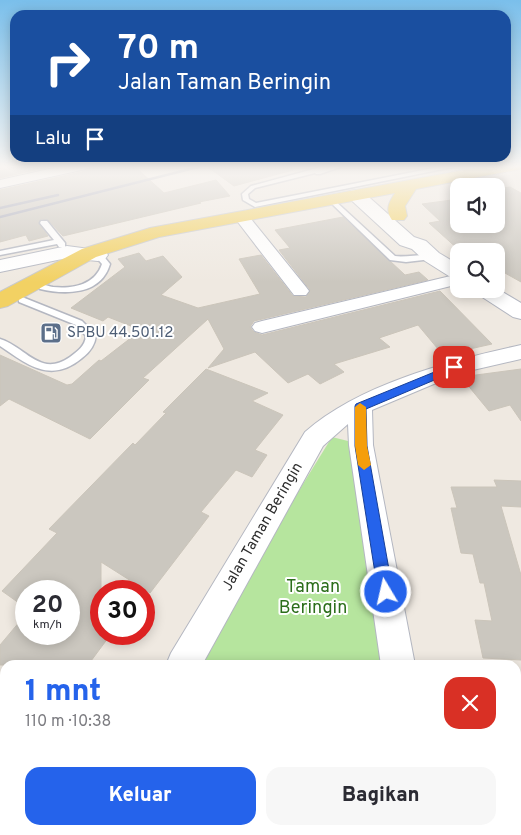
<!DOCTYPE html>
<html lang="id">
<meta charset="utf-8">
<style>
:root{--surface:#fff;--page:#f7f7f7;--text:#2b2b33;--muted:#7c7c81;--accent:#2563eb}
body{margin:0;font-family:Overpass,sans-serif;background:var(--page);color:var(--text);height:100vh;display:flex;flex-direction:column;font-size:19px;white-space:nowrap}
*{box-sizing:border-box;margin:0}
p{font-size:16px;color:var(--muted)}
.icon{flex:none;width:28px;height:28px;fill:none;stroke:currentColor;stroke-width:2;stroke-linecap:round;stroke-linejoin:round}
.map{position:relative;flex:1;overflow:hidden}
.side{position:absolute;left:0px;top:660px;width:521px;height:175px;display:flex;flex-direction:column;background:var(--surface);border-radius:15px 15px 0 0;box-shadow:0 2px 12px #0003}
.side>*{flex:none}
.hud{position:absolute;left:10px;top:10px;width:501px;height:152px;border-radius:15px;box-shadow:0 2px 12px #0003;background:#1a4fa0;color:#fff;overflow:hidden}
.tools{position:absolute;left:450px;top:178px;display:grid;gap:10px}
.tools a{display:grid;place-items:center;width:55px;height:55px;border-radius:10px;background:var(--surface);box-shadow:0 2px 12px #0003;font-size:25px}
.speed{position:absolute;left:15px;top:580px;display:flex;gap:10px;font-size:25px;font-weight:700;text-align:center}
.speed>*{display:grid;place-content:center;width:65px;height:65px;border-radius:50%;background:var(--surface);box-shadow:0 2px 12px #0003;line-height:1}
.speed small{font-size:12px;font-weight:400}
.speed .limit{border:8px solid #d22;background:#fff;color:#111}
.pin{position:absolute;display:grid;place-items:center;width:42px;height:42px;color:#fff;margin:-21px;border-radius:10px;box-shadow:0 2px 8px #0006}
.me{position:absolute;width:55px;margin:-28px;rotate:351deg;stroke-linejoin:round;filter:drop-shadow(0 0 4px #0008)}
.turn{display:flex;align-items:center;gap:18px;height:105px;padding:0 25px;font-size:22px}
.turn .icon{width:65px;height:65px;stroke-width:2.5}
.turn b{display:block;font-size:35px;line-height:42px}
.then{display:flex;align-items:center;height:48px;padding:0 25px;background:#0003;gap:10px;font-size:19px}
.round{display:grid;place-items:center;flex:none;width:52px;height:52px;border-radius:15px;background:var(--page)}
.summary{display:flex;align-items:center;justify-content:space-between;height:85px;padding:0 25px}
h1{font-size:30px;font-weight:800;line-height:38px;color:var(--accent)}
.action{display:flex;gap:10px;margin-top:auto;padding:10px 25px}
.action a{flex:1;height:58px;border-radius:15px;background:var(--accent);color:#fff;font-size:20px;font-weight:800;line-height:58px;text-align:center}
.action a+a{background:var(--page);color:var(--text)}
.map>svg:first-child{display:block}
</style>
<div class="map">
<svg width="521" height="835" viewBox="0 0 521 835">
<rect width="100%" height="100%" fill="#efe9e1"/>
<!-- green -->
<path fill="#b6e59e" d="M332,437L356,443L391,665H198L235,594Z"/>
<!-- building -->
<path fill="#cbc7bf" stroke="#cbc5ba" d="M6,165H57L0,178V171L8,169Z
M94,165H133L164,193L216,180L230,196L199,202L201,203L63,236L48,220L41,219L39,224L48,236L29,241L26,235L0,242V190L86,171Z
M205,165H293V170L234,186Z
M510,187L521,193V282L496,268V251H470L467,249L459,250L429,223L440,221L422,204L459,199V224H496V189Z
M343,217L405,275L419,272L428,280L254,321L250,327L254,332L262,335L440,291L492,344L443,355L418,325L379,338L390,347L334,364L344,372L320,384L308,374L288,383L255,352L208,368L224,349L208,319L143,378L149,380L90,439L9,399L0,406V355L67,385L72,384L99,360L101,361L141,330L108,317L103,321L71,308L125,267L118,259L139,253L146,261L163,256L182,277L161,295L198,308L260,294L239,259L261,255L293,296L306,297L310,290L279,250L290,248L275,230Z
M206,369L268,393L252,401L283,415L255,450L267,455L252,477L236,470L201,512L209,516L150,593L101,562V634H111L88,665H0V645L26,614V634H69V591H26V608L2,591L57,533L49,529L133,443L135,445L166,413L163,412Z
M521,369V421L510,405L489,411L461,377Z
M494,480L521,481V507L501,506L521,575V660L483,658L475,620L492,621L484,583H480L473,554L461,553L451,508H457L451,487H497Z"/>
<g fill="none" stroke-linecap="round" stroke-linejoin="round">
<!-- service casing -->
<g stroke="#b4b7c1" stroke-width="3">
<path id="service" d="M336,165H346L320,174H316L315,173L255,188L248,194L249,199L256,203L449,165L453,167L255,207L243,200L242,194L251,186L325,166L328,168Z
M471,165H478V166L475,168Z
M328,198H332L395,256C406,258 429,252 436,257L432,259L406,262L390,260L328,200Z
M41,221H47L65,243V247H59L57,244L0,255V251L54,240L40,223Z
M95,253H101L110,264C101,295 66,295 40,289L39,287C43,283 47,286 53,287C73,289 95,285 102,264L94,255Z
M22,297L82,321L96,335C95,345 90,352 82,358C51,384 28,365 0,346V339C26,347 40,378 70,357C78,351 85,346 86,336L76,325L19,302V298Z"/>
</g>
<!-- minor casing -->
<g stroke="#b4b7c1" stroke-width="2">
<path id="minor" d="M67,165H92L86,169L0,188V180Z
M242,212L247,214L306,287L309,291L306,295H294L234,217Z
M459,274V284L262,333L255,331L252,327L255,323L262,321Z
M521,345V359L460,373L372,410L373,445L415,665H381L349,445L348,424L323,446L202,665H166L171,653L305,432C359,384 452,360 521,345Z
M66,830H109L107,835H64Z
M406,830H448L449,835H407Z"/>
</g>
<!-- tertiary casing -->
<g stroke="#b4b7c1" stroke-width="2">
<path id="tertiary" d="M67,246L105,251L108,255L105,259L98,261L67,258L0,272V260Z"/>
</g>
<!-- secondary casing -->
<g stroke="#b4b7c1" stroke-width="2">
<path id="secondary" d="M356,190L362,191L414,237L426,241L439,253L459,265V280L452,278L425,261L412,249L400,245L350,199L348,195L350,191Z
M496,288L521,303V319L513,317L476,293L472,289Z"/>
</g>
<!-- primary casing -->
<g stroke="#c9c9c9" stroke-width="2">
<path id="primary" d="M491,165H521V169L416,189L405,206L407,216L404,220H392C385,210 389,202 395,193L159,237L96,257L8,306L0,308V292L82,249L150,228Z"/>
</g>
<!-- service -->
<use href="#service" fill="#fff" fill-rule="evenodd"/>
<!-- minor -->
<use href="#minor" fill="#fff" fill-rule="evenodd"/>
<!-- tertiary -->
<use href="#tertiary" fill="#fff" fill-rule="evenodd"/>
<!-- secondary -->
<use href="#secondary" fill="#fff" fill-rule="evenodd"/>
<!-- primary -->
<use href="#primary" fill="#f2d163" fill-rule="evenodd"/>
<!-- rail -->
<path stroke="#a3a6b8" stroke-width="2.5" d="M0,208L58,195
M0,217L206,165"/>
</g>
<!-- sky -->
<linearGradient id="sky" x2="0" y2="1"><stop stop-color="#7abfeb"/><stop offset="0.59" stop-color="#f8f5f2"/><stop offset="1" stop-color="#f8f5f2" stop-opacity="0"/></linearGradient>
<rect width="521" height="282" fill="url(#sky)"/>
<!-- route -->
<path fill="#2563eb" stroke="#184099" d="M454,364L458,365V370L366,409L367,446L393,592L391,597L386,599L381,597L378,592L355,446V406L356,404Z"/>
<!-- slow -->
<path fill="#f59e0b" d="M360,403L366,407L367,446L371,465L364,470L358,465L355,446V407Z"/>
<!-- icons -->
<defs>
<g id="fuel-square" transform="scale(1.125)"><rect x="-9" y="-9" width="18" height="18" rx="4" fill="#5c6f8a" stroke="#fff"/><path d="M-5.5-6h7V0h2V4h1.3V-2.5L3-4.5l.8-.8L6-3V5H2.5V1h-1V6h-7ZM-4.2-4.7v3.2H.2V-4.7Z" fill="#fff"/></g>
</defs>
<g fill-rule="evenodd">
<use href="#fuel-square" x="51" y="333"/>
</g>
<g text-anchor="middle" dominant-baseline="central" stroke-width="4" stroke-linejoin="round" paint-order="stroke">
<!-- service labels -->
<g font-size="15" fill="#4e5e75" stroke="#fff" text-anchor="start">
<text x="67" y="333">SPBU 44.501.12</text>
</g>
<!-- street labels -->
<g font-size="15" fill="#2e2e2e" stroke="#fff">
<text transform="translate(263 527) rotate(-60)">Jalan Taman Beringin</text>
</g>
<!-- near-park labels -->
<g font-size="18" fill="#2c6e1b" stroke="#fff">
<text x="313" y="587">Taman<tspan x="313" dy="21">Beringin</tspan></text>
</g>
</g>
</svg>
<div class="tools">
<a><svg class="icon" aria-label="sound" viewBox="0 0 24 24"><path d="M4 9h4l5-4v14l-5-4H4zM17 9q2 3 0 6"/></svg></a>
<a><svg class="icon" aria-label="search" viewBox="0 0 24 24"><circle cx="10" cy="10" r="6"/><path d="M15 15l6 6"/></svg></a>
</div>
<div class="speed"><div>20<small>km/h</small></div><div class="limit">30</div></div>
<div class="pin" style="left:454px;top:367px;background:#d93025"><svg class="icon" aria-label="arrive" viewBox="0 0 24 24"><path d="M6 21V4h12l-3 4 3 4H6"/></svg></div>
<svg class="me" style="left:386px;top:592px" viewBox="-20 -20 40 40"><circle r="17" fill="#2563eb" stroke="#fff" stroke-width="3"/><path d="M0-11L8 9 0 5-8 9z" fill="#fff"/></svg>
<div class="hud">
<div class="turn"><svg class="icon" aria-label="right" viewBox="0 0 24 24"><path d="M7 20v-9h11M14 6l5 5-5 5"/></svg><div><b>70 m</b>Jalan Taman Beringin</div></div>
<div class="then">Lalu<svg class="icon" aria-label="arrive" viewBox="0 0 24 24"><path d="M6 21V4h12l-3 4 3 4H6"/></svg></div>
</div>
<section class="side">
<div class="summary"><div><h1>1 mnt</h1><p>110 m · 10:38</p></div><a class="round" style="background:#d93025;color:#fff"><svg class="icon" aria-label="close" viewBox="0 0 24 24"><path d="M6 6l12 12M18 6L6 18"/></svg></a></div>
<div class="action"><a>Keluar</a><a>Bagikan</a></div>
</section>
</div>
